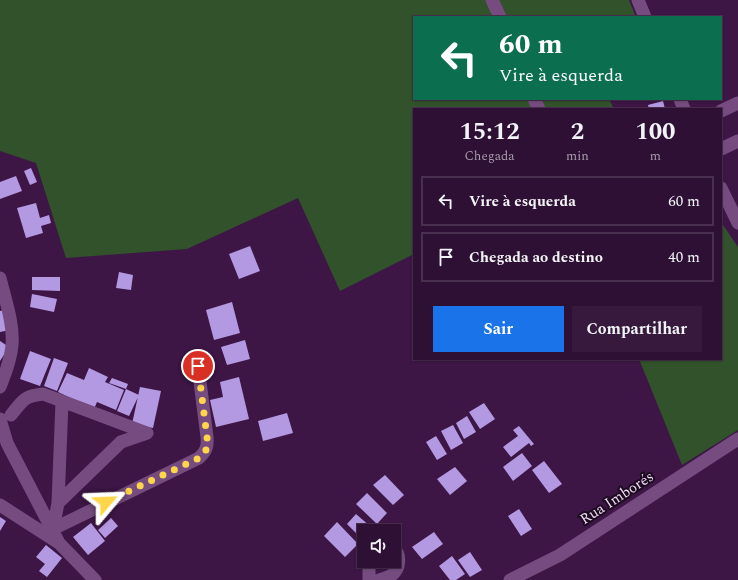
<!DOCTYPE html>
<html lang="pt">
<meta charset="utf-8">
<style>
:root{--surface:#2e1034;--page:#36193c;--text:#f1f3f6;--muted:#a79dac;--line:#49304f;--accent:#1a73e8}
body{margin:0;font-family:Spectral,serif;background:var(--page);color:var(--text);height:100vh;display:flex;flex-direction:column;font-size:15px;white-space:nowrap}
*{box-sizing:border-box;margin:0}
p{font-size:13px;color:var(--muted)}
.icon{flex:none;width:22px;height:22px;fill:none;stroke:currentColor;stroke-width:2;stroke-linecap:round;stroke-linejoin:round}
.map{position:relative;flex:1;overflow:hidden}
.sheet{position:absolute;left:413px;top:108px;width:309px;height:252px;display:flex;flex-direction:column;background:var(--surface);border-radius:0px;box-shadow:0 1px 3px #0004,0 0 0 1px var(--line)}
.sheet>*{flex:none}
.hud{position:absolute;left:413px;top:16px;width:309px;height:84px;border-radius:0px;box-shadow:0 1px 3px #0004,0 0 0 1px var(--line);background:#0b6e4f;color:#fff;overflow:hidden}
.buttons{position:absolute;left:357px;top:524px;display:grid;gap:8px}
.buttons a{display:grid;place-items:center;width:44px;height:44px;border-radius:0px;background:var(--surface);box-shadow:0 1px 3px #0004,0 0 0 1px var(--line);font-size:20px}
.pin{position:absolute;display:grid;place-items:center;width:34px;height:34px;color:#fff;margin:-17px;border:2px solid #fff;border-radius:50%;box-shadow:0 1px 4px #0007}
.me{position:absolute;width:44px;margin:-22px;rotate:64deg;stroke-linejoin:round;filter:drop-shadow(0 0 3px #0008)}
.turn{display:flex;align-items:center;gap:14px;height:84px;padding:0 20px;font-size:18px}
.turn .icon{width:52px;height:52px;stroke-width:2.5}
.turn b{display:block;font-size:28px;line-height:34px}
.eta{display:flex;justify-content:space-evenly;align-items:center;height:68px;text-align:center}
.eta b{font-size:24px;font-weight:700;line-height:28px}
.primary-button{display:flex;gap:8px;margin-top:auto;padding:8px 20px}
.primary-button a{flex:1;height:46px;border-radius:0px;background:var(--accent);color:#fff;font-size:16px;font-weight:700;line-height:46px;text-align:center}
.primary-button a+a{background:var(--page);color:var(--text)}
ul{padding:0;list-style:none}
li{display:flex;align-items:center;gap:12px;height:50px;margin:0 8px 6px;padding:0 12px;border:2px solid var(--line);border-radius:0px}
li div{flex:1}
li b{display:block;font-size:15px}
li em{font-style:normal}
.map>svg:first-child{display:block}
</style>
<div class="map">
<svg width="738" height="580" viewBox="0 0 738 580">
<rect width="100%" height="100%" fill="#3d1646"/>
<!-- green -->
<path fill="#31522a" d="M0,0H629L636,17H414V99H609L614,109H414V254L340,291L298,198L187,249L66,258L36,163L0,151Z
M721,222L738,247V430L682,465L639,359H721Z"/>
<!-- building -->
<path fill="#b399e1" d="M663,101L665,109H649L648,105Z
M31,168L37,182L30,185L24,171Z
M16,176L22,191L0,199V182Z
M36,203L40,218L49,215L51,223L41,226L43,233L26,238L17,208Z
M250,246L260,271L239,279L229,254Z
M119,272L133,275L131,290L116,288Z
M32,277H60V291L32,290Z
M32,294L57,299L54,312L30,307Z
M232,302L240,333L214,340L206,310Z
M4,310L10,330L0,332V311Z
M245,340L250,359L227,365L221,347Z
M0,341L9,347L0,361Z
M30,351L51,359L40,386L20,379Z
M54,358L68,363L57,391L44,386Z
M89,368L108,377L105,382L124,390L116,410L97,402L94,409L58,392L67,373L84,380Z
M239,377L249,419L216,427L210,400L223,397L220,382Z
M112,378L128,384L126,389L109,383Z
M140,387L161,391L153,428L132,424Z
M126,389L139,395L129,416L117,411Z
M484,403L495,419L480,429L469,412Z
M287,413L293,433L263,441L258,421Z
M467,416L476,432L464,439L456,423Z
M453,425L463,443L451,450L441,431Z
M519,426L534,444L531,446L529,443L511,457L503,447L518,436L513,430Z
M436,436L447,454L437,460L426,442Z
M522,453L532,466L513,481L503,467Z
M544,461L562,484L549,493L532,470Z
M455,467L467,481L450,495L437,479Z
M385,475L404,495L393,505L373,485Z
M367,493L387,513L377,524L356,504Z
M519,509L532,529L521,536L508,516Z
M356,514L371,527L367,531H364V534L361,538L347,524Z
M0,517L6,521L0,531Z
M111,518L118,526L105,538L98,530Z
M337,522L358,544L345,557L324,536Z
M91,523L105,541L88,555L73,537Z
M434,532L443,544L422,559L412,547Z
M46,545L62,558L47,577L39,571L45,564L36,557Z
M470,552L482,570L470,577L458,560Z
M452,556L465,574L456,580H450L439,566Z"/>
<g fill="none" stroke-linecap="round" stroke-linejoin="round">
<!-- minor -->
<path stroke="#764c80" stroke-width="13" d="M492,0L500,17
M638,0L645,17
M534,99L539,109
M680,99L684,109
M721,111L738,103
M721,149L738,141
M721,188L738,223
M0,278C5,299 14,324 12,345C11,360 5,374 0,387
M11,415C23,400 24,396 43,394L147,433
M0,419L7,443L59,543L95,580
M58,503L62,402
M0,505L59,543
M53,529L199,458C206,451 208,447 207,437L198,366
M53,529L58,503L121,442L147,433
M369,580V561
M379,580C383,579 388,577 392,575C400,569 401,555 394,548
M510,580L560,555L738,439"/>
</g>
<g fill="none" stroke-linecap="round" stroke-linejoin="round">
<!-- route -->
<path stroke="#ffd54a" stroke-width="7" stroke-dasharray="0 12.6" d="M106,502L199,458L206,450L208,445L198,366"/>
</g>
<g text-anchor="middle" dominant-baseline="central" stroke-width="4" stroke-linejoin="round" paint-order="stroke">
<!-- street labels -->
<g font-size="15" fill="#efd7f4" stroke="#1b0b1f">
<text transform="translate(617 498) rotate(-33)">Rua Imborés</text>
</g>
</g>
</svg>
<div class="buttons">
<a><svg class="icon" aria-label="sound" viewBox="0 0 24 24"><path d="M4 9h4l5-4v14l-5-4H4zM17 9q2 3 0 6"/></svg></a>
</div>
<div class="pin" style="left:198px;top:366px;background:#d93025"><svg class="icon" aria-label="arrive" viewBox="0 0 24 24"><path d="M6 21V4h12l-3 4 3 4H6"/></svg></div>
<svg class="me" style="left:106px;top:502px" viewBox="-20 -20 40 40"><path d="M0-17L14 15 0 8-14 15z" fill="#ffd54a" stroke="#fff" stroke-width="4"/></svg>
<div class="hud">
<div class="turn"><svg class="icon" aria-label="left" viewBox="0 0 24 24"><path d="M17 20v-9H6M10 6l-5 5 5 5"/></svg><div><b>60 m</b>Vire à esquerda</div></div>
</div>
<section class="sheet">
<div class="eta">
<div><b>15:12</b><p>Chegada</p></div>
<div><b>2</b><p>min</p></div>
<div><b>100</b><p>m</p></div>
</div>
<ul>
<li><svg class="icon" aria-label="left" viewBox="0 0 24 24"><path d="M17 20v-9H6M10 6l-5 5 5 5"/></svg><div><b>Vire à esquerda</b></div><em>60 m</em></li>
<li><svg class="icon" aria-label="arrive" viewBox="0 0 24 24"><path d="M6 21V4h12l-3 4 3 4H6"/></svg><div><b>Chegada ao destino</b></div><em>40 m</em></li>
</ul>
<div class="primary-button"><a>Sair</a><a>Compartilhar</a></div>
</section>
</div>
